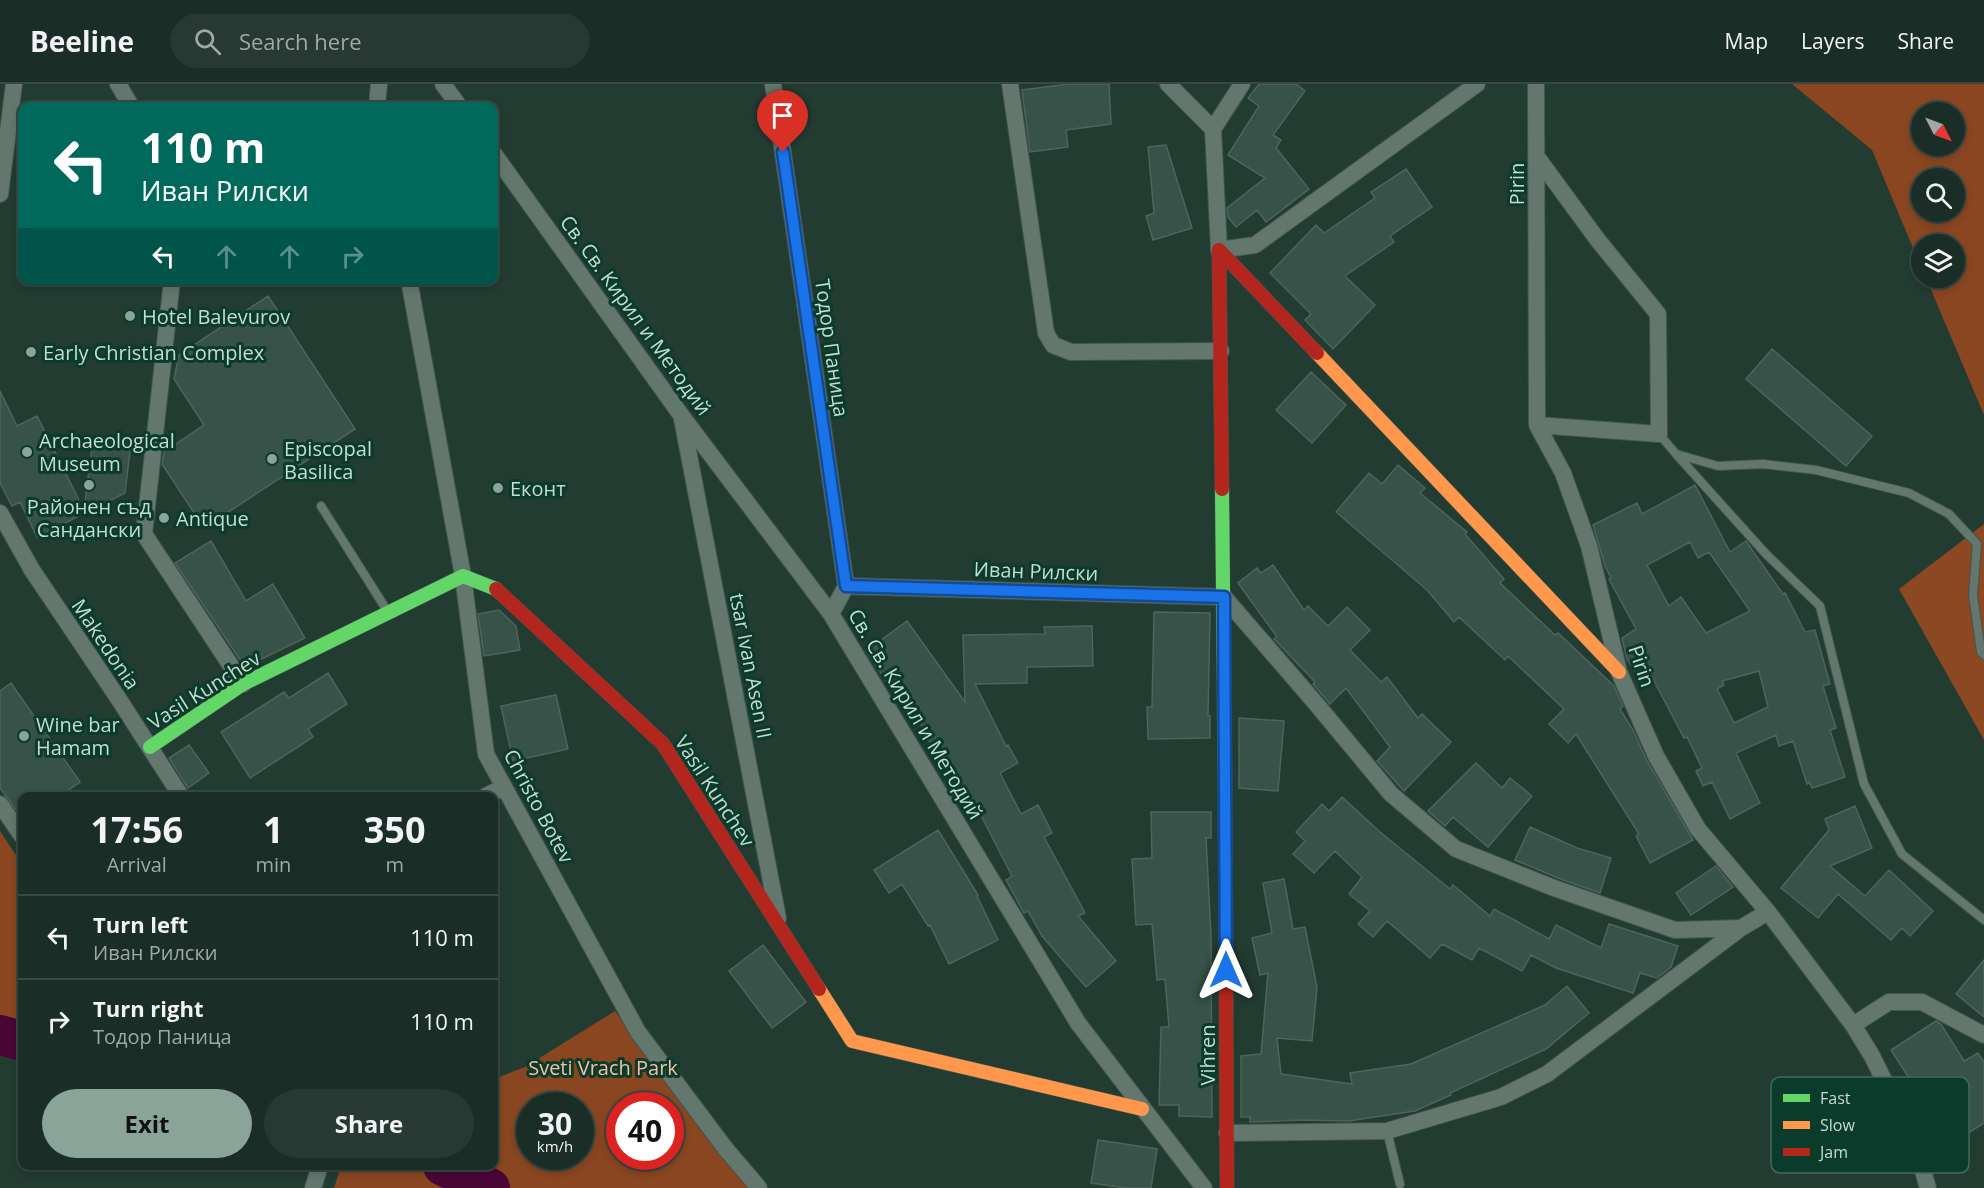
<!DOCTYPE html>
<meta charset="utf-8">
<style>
:root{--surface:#1a2d26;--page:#273932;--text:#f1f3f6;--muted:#9fa8a7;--line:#384943;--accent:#8ba499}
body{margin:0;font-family:"Open Sans",sans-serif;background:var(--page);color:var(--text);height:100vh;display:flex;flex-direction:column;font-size:22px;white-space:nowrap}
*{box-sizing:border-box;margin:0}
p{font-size:20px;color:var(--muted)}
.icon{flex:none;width:33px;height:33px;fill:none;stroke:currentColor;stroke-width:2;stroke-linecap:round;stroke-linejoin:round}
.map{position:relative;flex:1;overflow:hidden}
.sheet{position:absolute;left:18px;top:708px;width:480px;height:378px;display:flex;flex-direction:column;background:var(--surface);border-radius:12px;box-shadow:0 3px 9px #0003,0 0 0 2px var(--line)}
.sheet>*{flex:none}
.hud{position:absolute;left:18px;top:18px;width:480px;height:183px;border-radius:12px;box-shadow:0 3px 9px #0003,0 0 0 2px var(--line);background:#00695c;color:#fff;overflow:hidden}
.needle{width:39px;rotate:132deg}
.buttons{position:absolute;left:1911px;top:18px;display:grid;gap:12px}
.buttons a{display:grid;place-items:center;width:54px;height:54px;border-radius:50%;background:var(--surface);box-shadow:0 3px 9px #0003,0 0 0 2px var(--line);font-size:30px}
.speed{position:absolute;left:516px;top:1008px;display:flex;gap:12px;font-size:30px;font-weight:700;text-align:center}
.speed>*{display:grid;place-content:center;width:78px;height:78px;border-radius:50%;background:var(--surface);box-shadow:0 3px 9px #0003,0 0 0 2px var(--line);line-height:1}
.speed small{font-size:15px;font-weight:400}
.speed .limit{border:9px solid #d22;background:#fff;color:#111}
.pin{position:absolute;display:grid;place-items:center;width:51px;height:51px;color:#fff;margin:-62px -26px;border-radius:50% 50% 50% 0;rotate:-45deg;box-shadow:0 0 6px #0007}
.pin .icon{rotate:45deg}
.me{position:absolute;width:66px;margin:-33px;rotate:0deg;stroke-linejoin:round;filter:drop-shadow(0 0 4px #0008)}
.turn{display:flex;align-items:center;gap:21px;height:126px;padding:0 24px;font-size:27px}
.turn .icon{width:78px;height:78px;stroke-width:2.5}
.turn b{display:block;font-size:42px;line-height:51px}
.lanes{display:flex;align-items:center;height:57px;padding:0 24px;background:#0003;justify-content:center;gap:30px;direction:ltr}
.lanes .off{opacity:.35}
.eta{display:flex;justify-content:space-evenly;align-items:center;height:102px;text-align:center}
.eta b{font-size:36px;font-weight:700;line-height:42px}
.button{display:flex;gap:12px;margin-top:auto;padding:12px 24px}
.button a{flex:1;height:69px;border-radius:36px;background:var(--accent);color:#111;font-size:24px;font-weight:700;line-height:69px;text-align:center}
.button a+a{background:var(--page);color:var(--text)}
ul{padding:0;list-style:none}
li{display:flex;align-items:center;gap:18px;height:84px;padding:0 24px;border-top:2px solid var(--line)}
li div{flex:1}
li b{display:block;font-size:22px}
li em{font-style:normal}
header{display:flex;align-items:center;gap:36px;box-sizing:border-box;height:84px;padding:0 30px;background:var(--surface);border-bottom:2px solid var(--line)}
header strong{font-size:28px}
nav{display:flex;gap:33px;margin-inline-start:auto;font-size:21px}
.search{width:420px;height:54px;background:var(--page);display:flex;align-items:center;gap:15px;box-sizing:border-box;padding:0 21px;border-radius:33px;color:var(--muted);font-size:22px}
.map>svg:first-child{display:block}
</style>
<header>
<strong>Beeline</strong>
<div class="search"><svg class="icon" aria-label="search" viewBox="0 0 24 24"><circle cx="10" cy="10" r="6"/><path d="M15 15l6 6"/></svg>Search here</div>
<nav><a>Map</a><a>Layers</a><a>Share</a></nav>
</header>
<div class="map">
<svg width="1984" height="1104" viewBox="0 0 1984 1104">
<rect width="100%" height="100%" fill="#223c32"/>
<!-- green -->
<path fill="#894621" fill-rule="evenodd" d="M1792,0H1984V331L1926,194H1954V160H1922L1921,183L1872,66ZM1922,28H1954V62H1922ZM1922,94H1954V128H1922Z
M0,747L17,773L22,769V945L0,936Z
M615,927L689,1029L759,1104H334L341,1082H494V995L525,983ZM530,1022H580V1072H530ZM620,1022H670V1072H620Z"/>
<!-- forest -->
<path fill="#8b4822" d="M1984,440V656L1899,505Z"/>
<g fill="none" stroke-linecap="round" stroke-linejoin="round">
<!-- river -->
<path stroke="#490535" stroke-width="40" d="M0,951L22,957
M443,1082L490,1104"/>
</g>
<!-- building -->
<path fill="#375248" stroke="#4f635b" stroke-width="1.5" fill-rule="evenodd" d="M1069,0H1109L1111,40L1066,46L1068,63L1030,68L1022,6Z
M1259,0H1296L1305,7L1273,51L1281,56L1276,64L1309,105L1266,138L1257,126L1236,143L1228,133L1227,124L1265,94L1228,71L1259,22L1248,14Z
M1166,61L1192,144L1153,156L1146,132L1154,129L1148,63Z
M1406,85L1432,123L1390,152L1394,158L1345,192L1375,221L1333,265L1305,236L1311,230L1270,189L1316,141L1324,149L1375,114L1371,108Z
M268,212L355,345L204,444L162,380L164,368L204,341L174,295L179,271Z
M1772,265L1872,352L1846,382L1746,295Z
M1311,288L1346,321L1312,359L1276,326Z
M0,307L17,342L37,332L84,426L93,355L131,359L125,409L37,453L20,418L12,422L0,399Z
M1398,381L1425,404L1420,409L1467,448L1465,450L1504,495L1500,499L1555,551L1558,549L1614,602L1623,622L1620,625L1633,646L1647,677L1693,756L1650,779L1636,752L1639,750L1576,650L1568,659L1549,640L1564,625L1508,572L1505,576L1459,533L1454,538L1427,506L1336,428L1369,389L1382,400Z
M1695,401L1730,468L1746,457L1783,510L1785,509L1805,548L1815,546L1830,600L1823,602L1836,644L1830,646L1845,693L1812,704L1809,698L1807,700L1793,657L1779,662L1776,651L1736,669L1760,719L1730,735L1712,698L1703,702L1696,687L1702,684L1687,653L1684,654L1652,593L1644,601L1627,575L1622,554L1636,545L1609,495L1611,494L1605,482L1593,441L1637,419L1642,430ZM1690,458L1698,474L1709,468L1750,527L1706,549L1681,513L1669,522L1647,481ZM1759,587L1768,623L1734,639L1717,605L1724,601L1722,597Z
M211,457L246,517L273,500L305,554L245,583L175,479Z
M1273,481L1304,526L1308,522L1328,542L1347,523L1370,546L1350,566L1381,598L1387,593L1418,634L1422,630L1451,658L1404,707L1377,677L1390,663L1346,604L1330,620L1313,600L1315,598L1274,555L1277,553L1238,499L1257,484L1261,489Z
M499,526L516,542L520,566L484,572L478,530Z
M1154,528L1210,529L1208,632H1210V654L1148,655L1147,623H1152Z
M907,537L965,618L963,551L1045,550L1044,543L1092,542L1093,582L1027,583V599L975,600L1006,662L1008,661L1018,679L1000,689L1021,730L1038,721L1052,749L1044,753L1085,829L1078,832L1116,877L1086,903L1042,852L1028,827L1024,829L1006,796L1012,792L968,706L965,708L944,669L937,672L915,629L910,632L866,567Z
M328,589L347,620L308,645L313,653L250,694L221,648L284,608L289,614Z
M11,599L80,698L60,712H22V734L0,704V607Z
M556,611L568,665L513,677L501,622Z
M1239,634L1284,637L1278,707L1239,704Z
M189,661L209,689L188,704L169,674Z
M1476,679L1502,704L1510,694L1532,712L1488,763L1453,733L1445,742L1428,727Z
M1342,713L1380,748L1450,805L1453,801L1490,832L1494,825L1549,855L1556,841L1601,864L1609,840L1678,862L1671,883L1657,894L1640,889L1633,909L1556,884L1531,871L1522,887L1479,864L1472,876L1442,860L1430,874L1387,837L1373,853L1358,840L1370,827L1349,810L1362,793L1335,767L1314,789L1293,770L1305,757L1296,748L1322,720L1329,727Z
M1855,722L1872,764L1830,782L1865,812L1889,786L1933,827L1910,852L1902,844L1891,856L1838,810L1818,834L1781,804L1829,746L1825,735Z
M1151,728H1211V754H1206L1211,851L1212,1033L1179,1032V1021H1159L1161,943H1169L1165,895L1157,896L1152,840L1136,841L1132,775L1152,774Z
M1530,743L1577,764L1611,774L1600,809L1558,794L1515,776Z
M938,746L978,811L977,812L998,856L949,880L930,841L928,842L902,800L889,809L874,786Z
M1716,782L1733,803L1691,831L1676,809Z
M1284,795L1293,845L1305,843L1317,903L1312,957L1277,954L1281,990L1352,1000L1350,989L1411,980L1545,921L1567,902L1589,929L1546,965L1450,1009L1451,1011L1415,1027L1348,1037L1302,1036L1250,1038V1033H1241V972L1261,970L1268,889L1260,891L1252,854L1272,849L1263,799Z
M763,861L806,918L772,944L729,887Z
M1984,876V933L1956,910Z
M1936,937L1941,940L1964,977L1978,969L1984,978V1039L1941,1066L1926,1042L1936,1036L1891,966Z
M1098,1056L1157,1065L1151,1104H1126L1091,1099Z"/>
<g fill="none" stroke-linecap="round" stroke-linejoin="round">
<!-- lane casing -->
<g stroke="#42564e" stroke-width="10">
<path id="lane" d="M1659,350L1676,370L1718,382L1763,380L1816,386L1909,409L1949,430L1977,460L1973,511L1981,568L1984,571
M1676,370L1766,470L1820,522L1864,700L1902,770L1984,836
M321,422L388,528
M1387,1047L1400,1100"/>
</g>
<!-- street casing -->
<g stroke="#42564e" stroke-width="18">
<path id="street" d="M118,0L131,22
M443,0L459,22
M773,0L846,502L831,530
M1010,0L1046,249L1053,261L1071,268L1221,267
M1168,0L1213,45
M1536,0L1537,341L1563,389L1589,462L1619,588L1656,672L1698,745L1768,828L1853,941L1872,972L1915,1059L1928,1104
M377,22L379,0
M1213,45L1219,166L1255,161L1477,0
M1213,45L1242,0
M494,70L681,331L831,530L1078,939L1204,1104
M0,110L14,0
M172,196L144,450L243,600
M409,196L463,492L486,670L638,948L725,1064L759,1104
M682,335L778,834
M1537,341L1659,350L1658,230L1597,155L1537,73
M0,429L32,486L120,617L181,712
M846,502L1224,513L1318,622L1391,710L1456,765L1554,804L1675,846L1741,844
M486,712L504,703
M0,720L22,752
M1853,941L1889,918H1922L1984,951
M1227,1049L1387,1047L1501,1013L1547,990L1741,844L1768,828
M313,1104L320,1082"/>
</g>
<!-- fast casing -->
<g stroke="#42564e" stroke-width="15">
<path id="fast" d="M1222,405L1225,701
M150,663L243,600L463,492L496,505"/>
</g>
<!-- slow casing -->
<g stroke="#42564e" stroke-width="15">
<path id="slow" d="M1317,269L1619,588
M819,905L852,957L1142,1025"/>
</g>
<!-- jam casing -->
<g stroke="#42564e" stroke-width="15">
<path id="jam" d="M1222,405L1219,166L1317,269
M496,505L663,660L819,905
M1225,701L1227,1104"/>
</g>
<!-- lane -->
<use href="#lane" stroke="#63776e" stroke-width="8"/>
<!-- street -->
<use href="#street" stroke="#63776e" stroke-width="16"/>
<!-- fast -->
<use href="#fast" stroke="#63d668" stroke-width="14"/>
<!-- slow -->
<use href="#slow" stroke="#ff974d" stroke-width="14"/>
<!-- jam -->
<use href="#jam" stroke="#b3261e" stroke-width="14"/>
</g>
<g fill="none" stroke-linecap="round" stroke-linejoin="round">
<!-- route casing -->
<g stroke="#114b97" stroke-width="15">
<path id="route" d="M783,68L846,502L1224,513L1226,886"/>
</g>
<!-- route -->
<use href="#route" stroke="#1a73e8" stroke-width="10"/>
</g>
<!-- markers -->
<g fill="#8ba499" stroke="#0b3b2b" stroke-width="2">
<circle cx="130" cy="232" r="6"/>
<circle cx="31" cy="268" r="6"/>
<circle cx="27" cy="368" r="6"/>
<circle cx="272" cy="375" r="6"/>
<circle cx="89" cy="401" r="6"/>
<circle cx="498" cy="404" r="6"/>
<circle cx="164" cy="434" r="6"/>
<circle cx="24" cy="652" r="6"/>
</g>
<g text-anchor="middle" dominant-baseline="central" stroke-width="6" stroke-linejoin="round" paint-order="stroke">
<!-- street labels -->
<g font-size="20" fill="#c4dcd1" stroke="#0b3b2b">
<text transform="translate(1516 100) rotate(-90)">Pirin</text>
<text transform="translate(636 231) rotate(54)">Св. Св. Кирил и Методий</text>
<text transform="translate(832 264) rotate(82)">Тодор Паница</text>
<text transform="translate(1036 487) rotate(2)">Иван Рилски</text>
<text transform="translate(106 560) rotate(56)">Makedonia</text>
<text transform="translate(751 582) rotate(79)">tsar Ivan Asen II</text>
<text transform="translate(1642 582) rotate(71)">Pirin</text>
<text transform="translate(204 606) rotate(-32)">Vasil Kunchev</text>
<text transform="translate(916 630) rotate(59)">Св. Св. Кирил и Методий</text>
<text transform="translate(715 707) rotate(57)">Vasil Kunchev</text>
<text transform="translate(539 722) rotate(62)">Christo Botev</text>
<text transform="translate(1207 971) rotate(-90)">Vihren</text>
</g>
<!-- poi labels -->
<g font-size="20" fill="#c4dcd1" stroke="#0b3b2b" text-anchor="start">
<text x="142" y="232">Hotel Balevurov</text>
<text x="43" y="268">Early Christian Complex</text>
<text x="39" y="356">Archaeological<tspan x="39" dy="23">Museum</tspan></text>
<text x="284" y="364">Еpiscopal<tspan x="284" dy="23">Basilica</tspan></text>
<text x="510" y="404">Еконт</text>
<text x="89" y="422" text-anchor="middle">Районен съд<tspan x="89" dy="23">Сандански</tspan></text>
<text x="176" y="434">Antique</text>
<text x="36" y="640">Wine bar<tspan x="36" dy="23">Hamam</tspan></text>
</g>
<!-- park labels -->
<g font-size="20" fill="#f6bea5" stroke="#0b3b2b">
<text x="603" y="983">Sveti Vrach Park</text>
</g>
</g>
<!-- legend -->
<rect x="1771" y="993" width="198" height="96" rx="9" fill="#0b3b2b" stroke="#426b5d" stroke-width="1.5"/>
<rect x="1783" y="1010" width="27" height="8" fill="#63d668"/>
<rect x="1783" y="1037" width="27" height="8" fill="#ff974d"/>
<rect x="1783" y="1064" width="27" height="8" fill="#b3261e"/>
<g font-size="16" fill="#c4dcd1">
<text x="1820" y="1020">Fast</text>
<text x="1820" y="1047">Slow</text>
<text x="1820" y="1074">Jam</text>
</g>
</svg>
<div class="buttons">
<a><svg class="needle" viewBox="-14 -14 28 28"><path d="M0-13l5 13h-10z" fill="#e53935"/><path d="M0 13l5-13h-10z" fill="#9fa8a7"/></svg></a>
<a><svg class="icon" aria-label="search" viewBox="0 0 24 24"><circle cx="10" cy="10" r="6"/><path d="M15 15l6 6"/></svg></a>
<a><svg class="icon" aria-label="layers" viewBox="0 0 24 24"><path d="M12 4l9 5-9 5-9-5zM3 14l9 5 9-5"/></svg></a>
</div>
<div class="speed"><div>30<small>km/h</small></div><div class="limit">40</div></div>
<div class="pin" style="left:783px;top:68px;background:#d93025"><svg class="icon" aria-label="arrive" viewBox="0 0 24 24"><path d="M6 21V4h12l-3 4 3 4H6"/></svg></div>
<svg class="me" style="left:1226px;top:886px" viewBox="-20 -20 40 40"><path d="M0-17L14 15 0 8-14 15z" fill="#1a73e8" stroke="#fff" stroke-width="4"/></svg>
<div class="hud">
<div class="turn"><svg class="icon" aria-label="left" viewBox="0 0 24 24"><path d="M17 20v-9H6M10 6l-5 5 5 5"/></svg><div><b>110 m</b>Иван Рилски</div></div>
<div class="lanes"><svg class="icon" aria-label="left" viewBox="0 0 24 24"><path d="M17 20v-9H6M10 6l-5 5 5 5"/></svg><svg class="icon off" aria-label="ahead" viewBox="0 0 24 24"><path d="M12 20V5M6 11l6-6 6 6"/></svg><svg class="icon off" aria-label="ahead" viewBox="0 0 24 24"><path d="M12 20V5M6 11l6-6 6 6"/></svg><svg class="icon off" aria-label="right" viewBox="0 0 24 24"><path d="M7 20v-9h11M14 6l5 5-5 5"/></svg></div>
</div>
<section class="sheet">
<div class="eta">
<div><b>17:56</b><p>Arrival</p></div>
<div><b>1</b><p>min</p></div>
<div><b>350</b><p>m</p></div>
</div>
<ul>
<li><svg class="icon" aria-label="left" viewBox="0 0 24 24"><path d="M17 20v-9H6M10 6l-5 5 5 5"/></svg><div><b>Turn left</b><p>Иван Рилски</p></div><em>110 m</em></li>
<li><svg class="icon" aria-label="right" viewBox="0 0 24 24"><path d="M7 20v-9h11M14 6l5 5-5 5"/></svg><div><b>Turn right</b><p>Тодор Паница</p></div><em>110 m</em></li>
</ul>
<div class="button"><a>Exit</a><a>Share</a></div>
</section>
</div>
